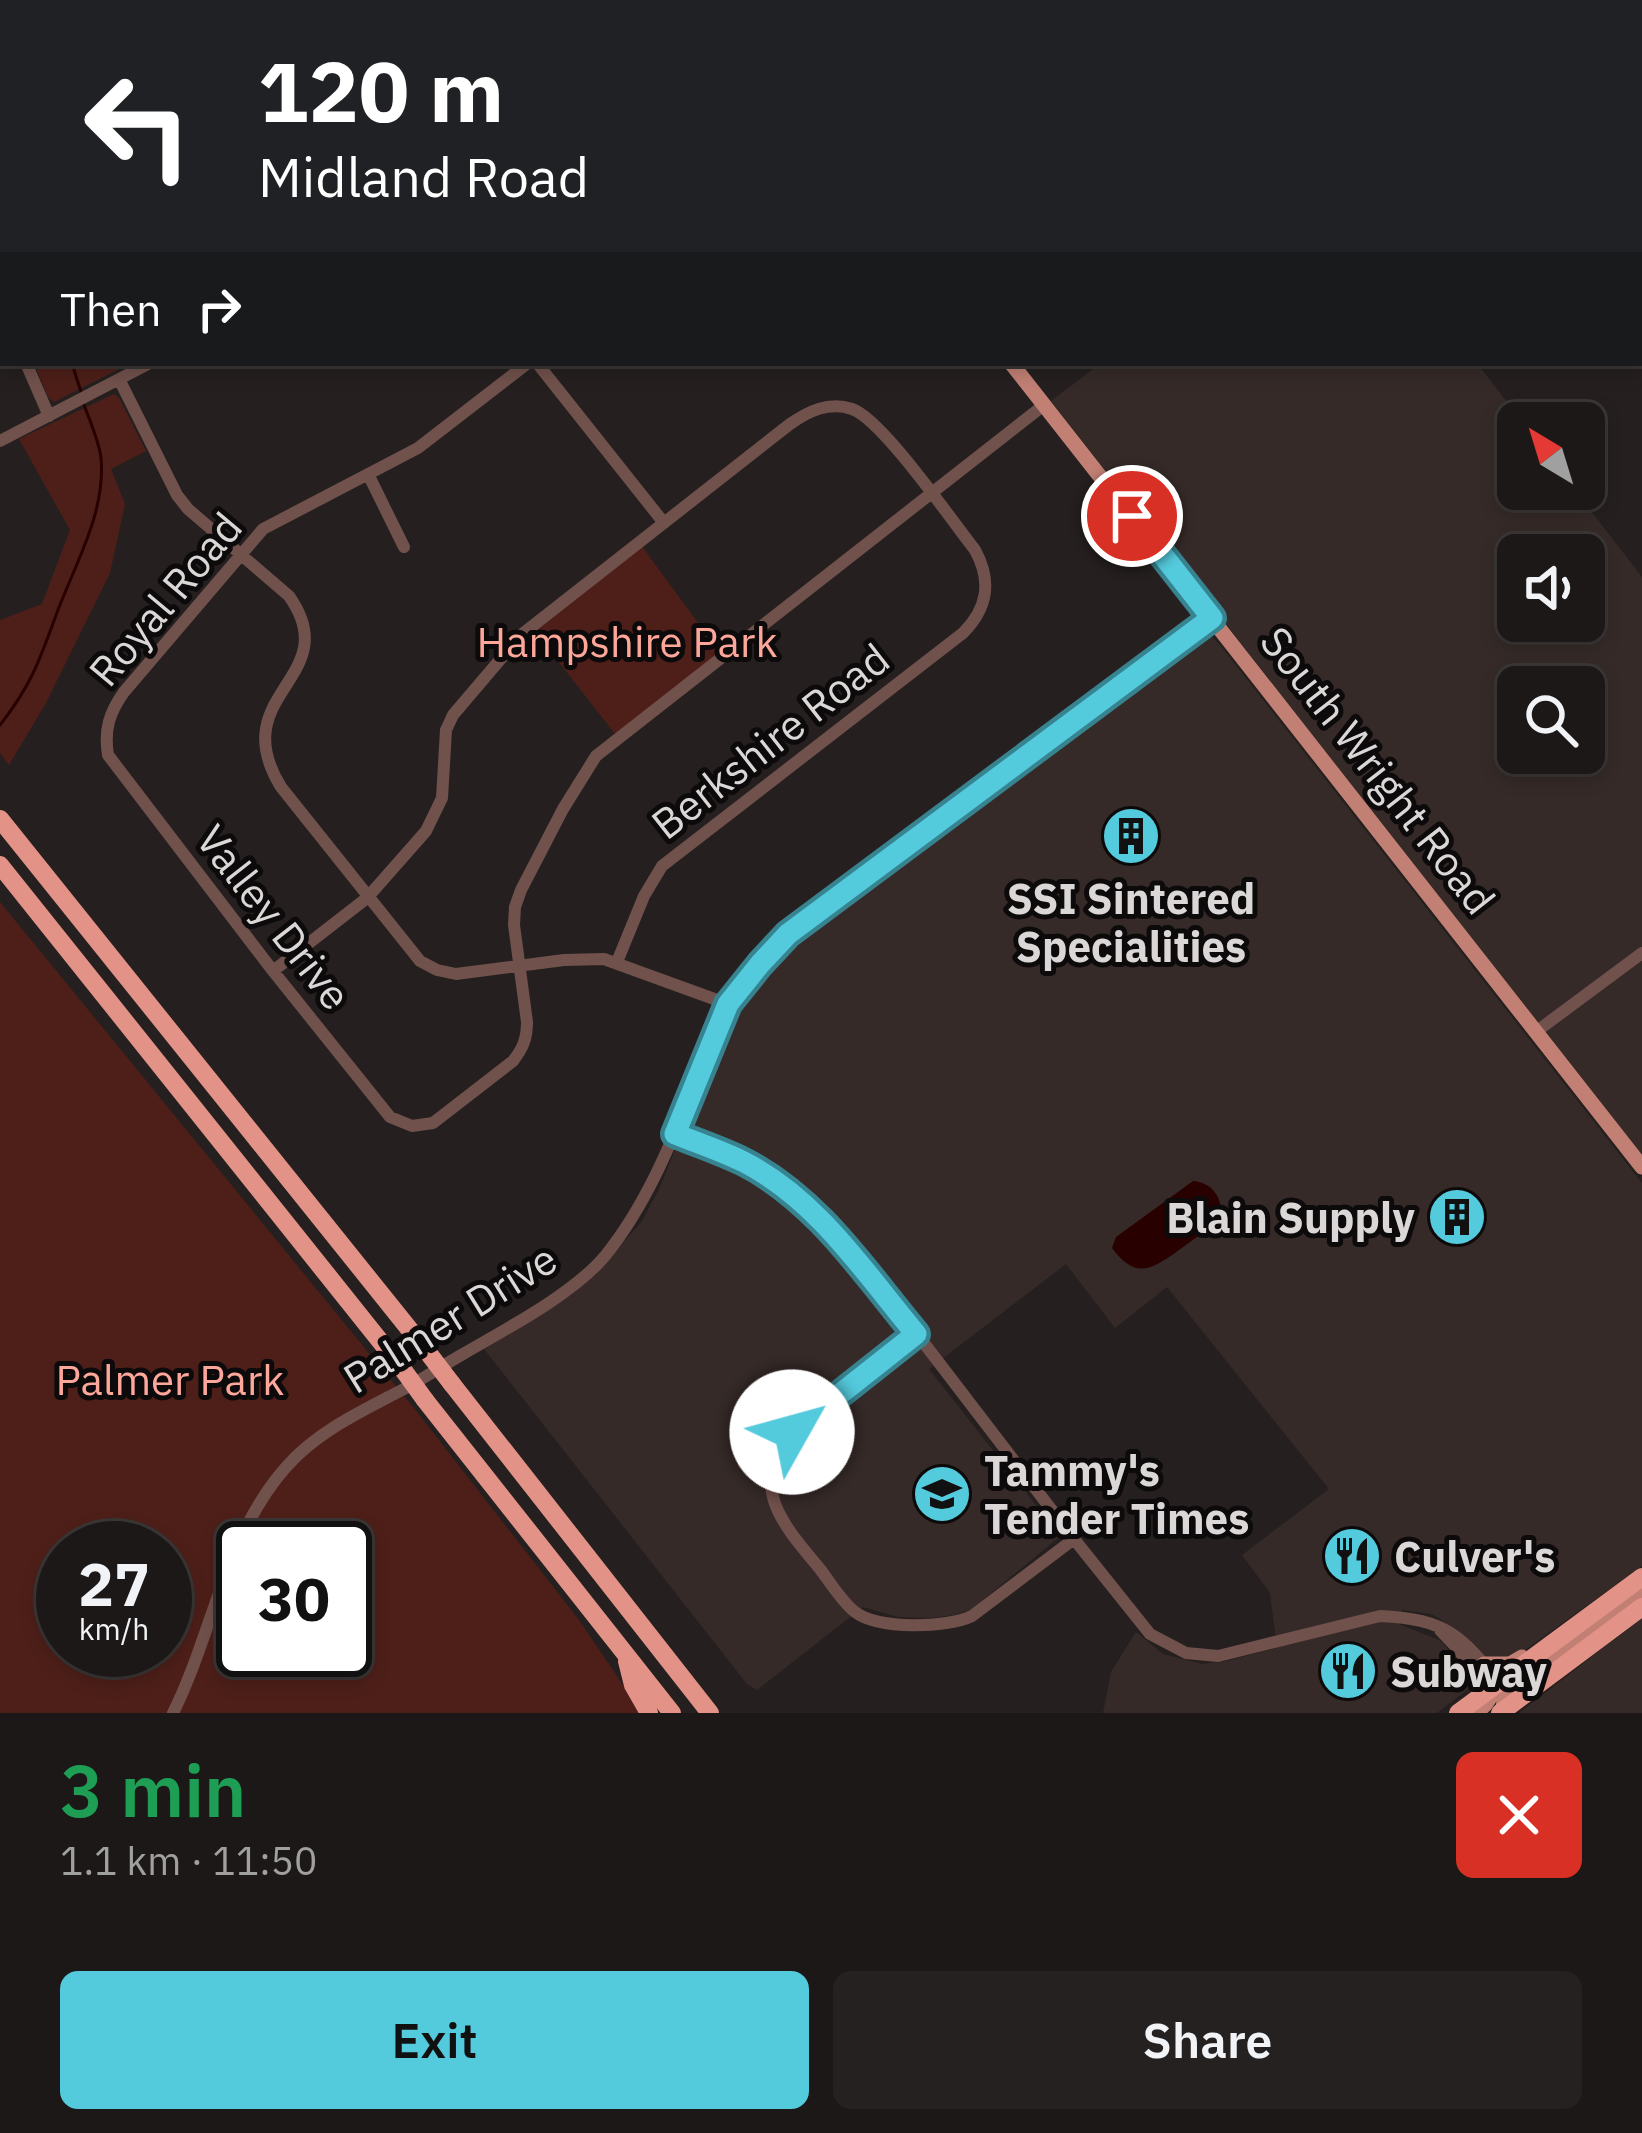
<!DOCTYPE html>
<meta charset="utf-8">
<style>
:root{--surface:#1c1817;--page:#252120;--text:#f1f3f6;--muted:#a0a0a1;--line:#3a3736;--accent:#54cadd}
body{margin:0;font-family:"IBM Plex Sans",sans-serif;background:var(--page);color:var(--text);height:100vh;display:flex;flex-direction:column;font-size:45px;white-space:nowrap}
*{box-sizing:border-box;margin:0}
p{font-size:39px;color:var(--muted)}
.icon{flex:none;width:66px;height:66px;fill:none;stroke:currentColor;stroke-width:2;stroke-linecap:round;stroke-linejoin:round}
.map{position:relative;height:1713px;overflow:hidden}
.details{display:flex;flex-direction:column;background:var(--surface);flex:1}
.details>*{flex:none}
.banner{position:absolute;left:0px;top:0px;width:1644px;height:366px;box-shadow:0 6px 18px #0003,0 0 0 3px var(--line);background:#202124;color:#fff;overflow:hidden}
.needle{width:78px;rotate:322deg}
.controls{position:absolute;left:1497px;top:402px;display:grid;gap:24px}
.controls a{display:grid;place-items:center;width:108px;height:108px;border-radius:18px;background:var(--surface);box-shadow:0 6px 18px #0003,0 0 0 3px var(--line);font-size:60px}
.speed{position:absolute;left:36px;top:1521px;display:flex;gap:24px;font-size:60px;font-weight:700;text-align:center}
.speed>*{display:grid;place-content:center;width:156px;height:156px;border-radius:50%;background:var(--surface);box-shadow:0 6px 18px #0003,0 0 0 3px var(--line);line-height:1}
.speed small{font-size:30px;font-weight:400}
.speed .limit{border:6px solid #111;border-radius:18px;background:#fff;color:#111}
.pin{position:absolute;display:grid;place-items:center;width:102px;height:102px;color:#fff;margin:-51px;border:6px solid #fff;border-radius:50%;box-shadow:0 3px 12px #0007}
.me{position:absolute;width:132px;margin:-66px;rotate:52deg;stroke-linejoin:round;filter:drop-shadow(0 0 9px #0008)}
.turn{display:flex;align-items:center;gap:42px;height:252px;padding:0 60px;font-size:54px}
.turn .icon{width:156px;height:156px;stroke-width:2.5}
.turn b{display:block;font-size:84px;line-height:102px}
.then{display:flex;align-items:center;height:114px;padding:0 60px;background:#0003;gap:24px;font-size:45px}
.round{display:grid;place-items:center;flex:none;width:126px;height:126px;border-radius:18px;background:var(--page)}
.headline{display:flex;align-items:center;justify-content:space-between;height:204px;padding:0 60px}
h1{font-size:72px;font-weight:600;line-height:90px;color:#1e9e55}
.cta{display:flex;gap:24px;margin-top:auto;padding:24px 60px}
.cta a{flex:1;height:138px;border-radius:18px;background:var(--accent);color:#111;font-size:48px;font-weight:600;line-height:138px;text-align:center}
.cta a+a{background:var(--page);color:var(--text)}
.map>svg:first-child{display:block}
</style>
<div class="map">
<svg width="1642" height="1713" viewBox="0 0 1642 1713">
<rect width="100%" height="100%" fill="#25201f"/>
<!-- built -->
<path fill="#352a28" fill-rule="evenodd" d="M1101,363H1477L1523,423H1518V489H1574L1642,577V1155L1051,401ZM1518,555H1584V621H1518ZM1518,687H1584V753H1518Z
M1205,634L1211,636L1220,645L1642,1183V1566L1521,1653L1495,1661L1483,1655L1442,1620L1431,1614L1402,1610L1399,1624L1439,1640L1465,1666L1473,1680L1467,1690L1437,1713H1103L1111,1672L1136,1632L1163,1654L1202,1664L1227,1661L1277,1648L1270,1593L1242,1555L1329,1489L1167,1287L1115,1328L1066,1264L929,1369L1057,1532L1058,1538L972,1609L954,1615L931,1618L898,1617L863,1607L757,1690L747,1684L484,1349L542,1314L595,1275L642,1221L660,1187L722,1033L740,999L773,957L809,925Z
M1642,1619V1713H1519L1603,1648Z"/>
<!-- green -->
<path fill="#4e1f19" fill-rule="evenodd" d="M34,363H131L54,402L48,397Z
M114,394L119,398L146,451L111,469L125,504L110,573L46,703L9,765L0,753V620L42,604L70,530L19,439Z
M641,545L720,653L615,734L533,629Z
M0,902L417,1412L579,1620L642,1713H0ZM63,1548H165V1650H63ZM243,1548H345V1650H243Z"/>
<!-- water -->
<path fill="#290000" d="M1193,1181C1213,1182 1225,1201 1220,1220C1206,1230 1193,1240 1179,1250C1151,1270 1136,1280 1112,1248L1116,1237Z"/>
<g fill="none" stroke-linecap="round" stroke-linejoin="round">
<!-- stream -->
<path stroke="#290000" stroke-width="3" d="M241,0L242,3
M255,3L257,0
M280,3L285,0
M77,363L74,370L82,395
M0,725C30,687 39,662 55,618C73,567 106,515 101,458C99,441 90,421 84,405"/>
<!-- minor -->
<path stroke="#71514c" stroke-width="12" d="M76,3L77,0
M534,3L539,0
M849,3L855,0
M0,65L3,68
M0,100L3,96
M0,302L3,309
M26,363L49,416
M528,363L418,448L263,529L124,692C109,713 104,730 108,755L273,971L390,1117L412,1126L433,1123L513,1061C523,1048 527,1039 527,1022L514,925L515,907L521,890L563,809L596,756L1044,405
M537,363L664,523
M119,379L177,495L188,509L289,596C347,678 223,693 281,787L420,961L437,970L456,974L564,960L604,959L728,1004
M0,441L150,363
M368,474L404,547
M273,971L367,898L426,831L442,798L446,730L453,715L521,635L790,424C809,411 829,401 852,409C882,419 952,521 975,550C992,581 988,608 963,633L662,866L644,896L617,962
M1537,1031L1642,953
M675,1134L744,1162L788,1190L823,1222L917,1334L1074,1539L1150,1634L1186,1653L1218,1656L1380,1616C1449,1619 1462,1637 1503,1687
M917,1334L792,1432C746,1485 784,1526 820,1569C830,1582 842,1602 855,1612C879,1630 947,1628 972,1616L1074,1539
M1440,1630L1458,1649L1490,1695
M173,1713C213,1633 225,1535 287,1466C317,1432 360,1412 400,1391C421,1380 442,1366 463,1354C506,1329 573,1294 605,1256C649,1202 675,1133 701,1070C710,1048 716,1023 729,1003C745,977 767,955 788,934L1212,618"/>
<!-- major -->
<path stroke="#c28075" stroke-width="15" d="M735,0L737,3
M1011,363L1642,1167
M1484,1664H1510L1522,1657
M1502,1712L1504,1702L1515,1687L1616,1613L1642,1591
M1476,1713L1485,1705L1497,1687"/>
<!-- highway -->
<path stroke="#e29286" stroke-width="18" d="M0,819L426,1350
M0,865L404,1371
M452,1384L710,1713
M425,1400L672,1713
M627,1661L633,1685L649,1713
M1458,1713L1642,1577
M1500,1713L1642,1607"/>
<!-- highway-bridge -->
<path stroke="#e29286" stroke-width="18" d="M426,1350L452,1384
M404,1371L425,1400"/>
</g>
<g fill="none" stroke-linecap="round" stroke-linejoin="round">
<!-- route casing -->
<g stroke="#378390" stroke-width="30">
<path id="route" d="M792,1432L916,1334C865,1273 818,1200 744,1162C722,1151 698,1143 675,1134L728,1004L760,964L788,934L1212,618L1132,516"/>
</g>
<!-- route -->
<use href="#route" stroke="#54cadd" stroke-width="21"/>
</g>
<!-- icons -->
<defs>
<g id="building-disc" transform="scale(3)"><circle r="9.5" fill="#54cadd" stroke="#0c0a0a"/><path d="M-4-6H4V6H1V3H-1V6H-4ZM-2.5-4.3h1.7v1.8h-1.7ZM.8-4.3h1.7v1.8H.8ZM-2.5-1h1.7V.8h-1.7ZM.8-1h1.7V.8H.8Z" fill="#111"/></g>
<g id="school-disc" transform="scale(3)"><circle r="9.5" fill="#54cadd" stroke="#0c0a0a"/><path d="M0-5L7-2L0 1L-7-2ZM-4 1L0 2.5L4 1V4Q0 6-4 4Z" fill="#111"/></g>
<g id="restaurant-disc" transform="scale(3)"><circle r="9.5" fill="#54cadd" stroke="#0c0a0a"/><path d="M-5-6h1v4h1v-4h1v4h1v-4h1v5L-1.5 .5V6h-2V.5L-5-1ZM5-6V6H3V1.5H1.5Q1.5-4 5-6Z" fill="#111"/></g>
</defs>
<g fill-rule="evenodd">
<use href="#building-disc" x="1131" y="836"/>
<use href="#building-disc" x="1457" y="1217"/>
<use href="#school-disc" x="942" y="1494"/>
<use href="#restaurant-disc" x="1352" y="1556"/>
<use href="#restaurant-disc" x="1348" y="1671"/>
</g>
<g text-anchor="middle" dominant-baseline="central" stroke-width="10" stroke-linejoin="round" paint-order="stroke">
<!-- street labels -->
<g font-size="42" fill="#dad7d6" stroke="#0c0a0a">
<text transform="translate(165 599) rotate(-50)">Royal Road</text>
<text transform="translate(770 741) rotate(-38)">Berkshire Road</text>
<text transform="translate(1378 770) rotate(52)">South Wright Road</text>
<text transform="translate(274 917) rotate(52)">Valley Drive</text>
<text transform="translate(450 1318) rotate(-32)">Palmer Drive</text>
</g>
<!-- park labels -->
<g font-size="42" fill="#fda79a" stroke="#0c0a0a">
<text x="627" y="641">Hampshire Park</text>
<text x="170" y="1379">Palmer Park</text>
</g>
<!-- poi labels -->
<g font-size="42" font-weight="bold" fill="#dad7d6" stroke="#0c0a0a" text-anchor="start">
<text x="1131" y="898" text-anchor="middle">SSI Sintered<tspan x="1131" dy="48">Specialities</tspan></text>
<text x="1415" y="1217" text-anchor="end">Blain Supply</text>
<text x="984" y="1470">Tammy's<tspan x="984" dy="48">Tender Times</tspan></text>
<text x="1394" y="1556">Culver's</text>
<text x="1390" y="1671">Subway</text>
</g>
</g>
</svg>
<div class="controls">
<a><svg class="needle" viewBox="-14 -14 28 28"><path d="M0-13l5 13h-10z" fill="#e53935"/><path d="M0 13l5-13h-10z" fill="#a0a0a1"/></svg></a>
<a><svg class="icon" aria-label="sound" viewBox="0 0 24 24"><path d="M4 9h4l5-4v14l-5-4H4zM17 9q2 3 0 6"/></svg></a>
<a><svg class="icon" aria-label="search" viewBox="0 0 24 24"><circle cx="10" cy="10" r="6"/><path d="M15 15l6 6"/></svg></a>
</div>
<div class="speed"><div>27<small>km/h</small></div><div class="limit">30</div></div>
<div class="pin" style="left:1132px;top:516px;background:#d93025"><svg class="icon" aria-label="arrive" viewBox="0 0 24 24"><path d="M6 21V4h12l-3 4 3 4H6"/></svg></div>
<svg class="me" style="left:792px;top:1432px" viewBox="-20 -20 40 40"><circle r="19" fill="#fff"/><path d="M0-13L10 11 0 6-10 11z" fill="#54cadd"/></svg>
<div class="banner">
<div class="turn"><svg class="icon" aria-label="left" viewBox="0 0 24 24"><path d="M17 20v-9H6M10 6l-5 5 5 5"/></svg><div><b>120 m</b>Midland Road</div></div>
<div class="then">Then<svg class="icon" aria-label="right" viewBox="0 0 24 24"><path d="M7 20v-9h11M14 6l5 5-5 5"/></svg></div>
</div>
</div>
<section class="details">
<div class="headline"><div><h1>3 min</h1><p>1.1 km · 11:50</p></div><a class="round" style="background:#d93025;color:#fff"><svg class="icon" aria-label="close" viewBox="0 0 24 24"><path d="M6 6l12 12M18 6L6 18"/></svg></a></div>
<div class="cta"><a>Exit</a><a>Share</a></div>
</section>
